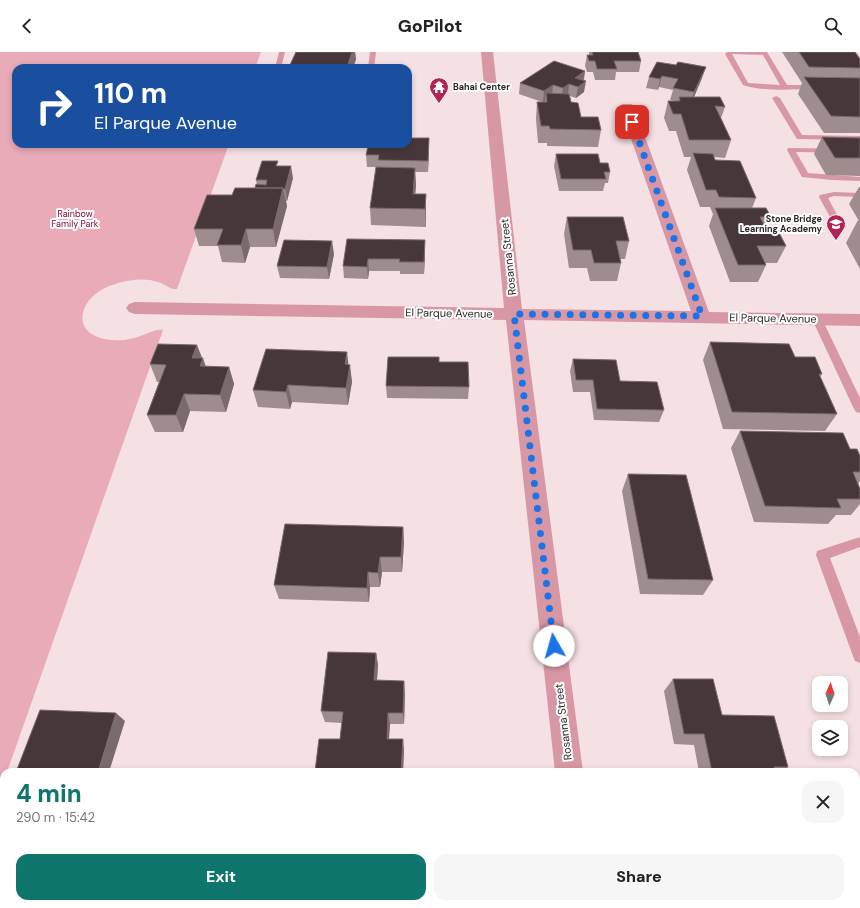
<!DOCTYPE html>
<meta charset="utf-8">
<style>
:root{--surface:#fff;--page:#f6f6f6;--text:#222;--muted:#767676;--accent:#0f766e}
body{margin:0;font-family:"DM Sans",sans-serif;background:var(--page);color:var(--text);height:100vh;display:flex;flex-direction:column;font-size:15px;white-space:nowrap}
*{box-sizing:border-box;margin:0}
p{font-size:13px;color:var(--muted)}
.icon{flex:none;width:22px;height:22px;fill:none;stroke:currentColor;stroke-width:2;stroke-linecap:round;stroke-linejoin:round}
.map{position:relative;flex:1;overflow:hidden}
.drawer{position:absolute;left:0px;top:716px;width:860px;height:140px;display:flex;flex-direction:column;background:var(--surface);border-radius:12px 12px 0 0;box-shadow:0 2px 6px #0003}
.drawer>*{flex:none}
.guide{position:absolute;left:12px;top:12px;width:400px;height:84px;border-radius:12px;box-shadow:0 2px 6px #0003;background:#1a4fa0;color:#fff;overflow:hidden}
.needle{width:26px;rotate:3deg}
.buttons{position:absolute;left:812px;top:624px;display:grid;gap:8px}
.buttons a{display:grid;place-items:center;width:36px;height:36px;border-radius:8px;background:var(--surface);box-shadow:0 2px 6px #0003;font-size:20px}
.pin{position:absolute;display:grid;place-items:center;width:34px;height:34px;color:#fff;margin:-17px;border-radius:8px;box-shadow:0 2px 6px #0006}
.me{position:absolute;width:44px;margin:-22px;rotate:353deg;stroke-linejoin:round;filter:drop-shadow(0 0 3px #0008)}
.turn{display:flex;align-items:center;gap:14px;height:84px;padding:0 16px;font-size:18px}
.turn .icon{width:52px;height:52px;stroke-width:2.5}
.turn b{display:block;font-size:28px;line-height:34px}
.round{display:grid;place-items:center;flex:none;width:42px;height:42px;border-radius:12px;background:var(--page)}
.head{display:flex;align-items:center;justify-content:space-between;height:68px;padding:0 16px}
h1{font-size:24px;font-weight:800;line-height:30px;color:var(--accent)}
.action{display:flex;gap:8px;margin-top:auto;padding:8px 16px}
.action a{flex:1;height:46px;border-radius:12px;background:var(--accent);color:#fff;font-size:16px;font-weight:800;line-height:46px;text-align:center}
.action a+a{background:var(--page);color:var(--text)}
header{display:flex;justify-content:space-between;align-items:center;height:52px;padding:0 16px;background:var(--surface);font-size:18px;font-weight:800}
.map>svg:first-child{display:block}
</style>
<header><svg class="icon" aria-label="back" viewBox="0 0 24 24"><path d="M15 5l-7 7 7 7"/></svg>GoPilot<svg class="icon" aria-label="search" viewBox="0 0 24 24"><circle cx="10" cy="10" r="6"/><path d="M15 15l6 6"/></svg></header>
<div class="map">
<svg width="860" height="856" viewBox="0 0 860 856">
<rect width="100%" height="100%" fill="#f5e0e3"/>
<!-- green -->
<path fill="#e9abb7" d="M0,0H261L255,16H16V92H229L177,237C170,238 165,232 158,230C144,225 126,228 112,233C77,245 68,285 113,288C123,289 133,287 143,283C150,281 155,277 163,278L7,720H4V727L0,738Z"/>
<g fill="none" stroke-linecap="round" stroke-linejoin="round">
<!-- lane -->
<path fill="#d897a4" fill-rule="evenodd" d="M279,0H285L281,16H275Z
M370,0H376L374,16H368Z
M727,0H767L787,33H815L818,35L815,37C793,37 763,40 743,33L725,2ZM732,2L763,3L780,33L748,31Z
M776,44L780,46L802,83L860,84V88L797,87L772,46Z
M788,96L860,97V101L796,100L808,121L860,125V129L832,128L802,125L787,98Z
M834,140L860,141V145L834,144L828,146L842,172L838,175L834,172L819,145L820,143Z
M817,264L822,267L860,346V361L856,360L854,357L812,267Z
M860,485V495L830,506L860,585V611L855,609L853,604L816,503L817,499Z"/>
<!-- street -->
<path fill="#d897a4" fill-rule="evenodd" d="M481,0H493L522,257L691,259L620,55L622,52H632L634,55L709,260L860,262V274L524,268L583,720H555L506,268L135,262L129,260L126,256L129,252L135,250L504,256Z
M569,852H601L602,856H570Z"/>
</g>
<!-- wall -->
<path fill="#9e8c8e" d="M296,0H355L356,7L353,16H291L290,13Z
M589,0H638L641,9L639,20H616L615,28H595L593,20H587L585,14L587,3H589Z
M782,0H855L860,7V81H824L798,42L802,31Z
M657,10L702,26L694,45L725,55L721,66L731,88L725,106L714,105L715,108L756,146L752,156L771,165L767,175L786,194L777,211H765L766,213L758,230H730L709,174L713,162L710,155H700L687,118L691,105H684L676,79H669L664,66L668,49H677L670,48L673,38L659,35L658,38L646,36L649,25Z
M585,19L584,29V40L576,46L570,44L571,50L581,65L601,78L598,95L547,94V91H538L536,67L537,50H542L519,42L520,31Z
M822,85L860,86V124L826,123L814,102Z
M429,86L428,120H415L416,133L415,142H426V175L371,173L370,156L379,115H367L366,103L380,94Z
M556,102L600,111L610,120L608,131H605L603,139H559L554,114Z
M279,114L293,126L287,149H286L287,154L276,195H250L245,211L222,210L218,194H199L194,177L255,136L257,132L256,128Z
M859,135H860V217L846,191L858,168L859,169L849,152Z
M567,165L629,189L625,207H620L621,211L617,229H590L587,216H569L564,182Z
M347,187L425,200L424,222H400V219H369L368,227L344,226L343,214Z
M334,202L329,227L280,226L277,214Z
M710,290L795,305L822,322L820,325L837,362L825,379L723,377L703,308Z
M202,306L206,315H229L234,332L226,360L190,359L183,380H155L147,363L159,330H157L150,312Z
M573,307L620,329L664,358L659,370L594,368L590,340H573L570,319Z
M439,310L469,335L468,347L387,346L386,334Z
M349,312L352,330L348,353L292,350L290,357L258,355L253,338Z
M740,379L850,397L860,404V429L858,432L860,437V452L851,463H836L828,472L754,470L731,396Z
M628,422L713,528L703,543L640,542L622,439Z
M403,475L404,490L402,520H382L380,535H370L369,550L279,547L274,533Z
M376,601L378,613L377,628L405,641L404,672H390L389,687L404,697L403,720H316L315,719L340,687L342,671L325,670L321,659Z
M673,627L722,663L788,715L781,720H699L694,693L674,692L664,639Z
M860,739V798L856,786V741Z"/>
<!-- shaded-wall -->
<path fill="#7b6a6d" d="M352,0H355L356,7L353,16H347Z
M706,15L702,26L691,52L694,40Z
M585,19L583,30L575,26Z
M662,24L659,35L658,38L660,27Z
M586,29L584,40L576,46L578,35Z
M569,32L568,43L561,47L563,36Z
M553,33L552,44L546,41L545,49L543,50L544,39Z
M429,86V97L428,120V109Z
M291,114L293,126L287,149L285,137Z
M415,116L416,133L414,157L413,142Z
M283,136L287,154L276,195L273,177Z
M426,142V175L425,157Z
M246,177L250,195L245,211L241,193Z
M425,188V200L424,222V210Z
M332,189L334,202L329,227L327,215Z
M368,207L369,219L368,227L367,215Z
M197,293L203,308V306L209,324L192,306Z
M347,300L349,317L350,313L352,330L348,353L346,336L345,312Z
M229,315L234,332L226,360L220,343Z
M288,333L292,350L290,357L286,340Z
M184,342L190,359L183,380L176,363Z
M403,475L404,490L402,520L401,505Z
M380,505L382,520L380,535L378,521Z
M368,520L370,535L369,550L367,536Z
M376,601L378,613L376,640L374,628Z
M404,629L405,641L404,672L403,661Z
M116,661L125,669L109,720H98Z
M388,661L390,672L388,697L387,687Z
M403,687L404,697L403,720H401Z
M252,852H253L260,856H251Z
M304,852H308L307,856H303Z"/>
<!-- building -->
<path fill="#47373a" stroke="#7b6a6d" d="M296,0H352L347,15L290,13Z
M592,0H638L641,9H614L617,17H597L595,9H589L587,3H593Z
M799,0H855L860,7V16L809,15Z
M554,9L585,19L575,26L586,29L578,35L569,32L563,36L553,33L544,39L520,31Z
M657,10L676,13L678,10L706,15L694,40L673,36L678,27L662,24L660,27L649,25Z
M804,25L860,26V65L831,64Z
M546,41L569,42L571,50L578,51L581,65H598L601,78L550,77L549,74H541L537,50H547Z
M679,45H720L725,55L715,54L731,88H689L681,62H673L668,49H680Z
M822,85L860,86V106H835Z
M408,86H429L428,109L378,108L379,103H366L368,94H380L381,92H408Z
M693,101L713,102L715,108L740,109L756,146L719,145L716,138H706Z
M556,102H598L600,111H608L610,120H604L606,127H561Z
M262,109H278L276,114H291L285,137H283V136H255L256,132L266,133L267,128H256Z
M376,115L415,116L413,142H426L425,157L370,156Z
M235,136H283L273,177H246L241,193H217L223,177H194L207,143H232Z
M715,156H766L771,165H760L765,175H776L786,194H757L766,213H738Z
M567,165H623L629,189H616L621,211H594L591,198H573Z
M347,187L425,188L424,210H399L400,207H368L367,215L343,214Z
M284,188L332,189L327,215L277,214Z
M710,290L789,292L795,305H815L822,322H819L837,362L732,360Z
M158,292L197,293L192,306H203L200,314L229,315L220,343L184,342L176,363H147L166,313L150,312Z
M266,297L347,300L345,312L350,313L346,336L288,333L286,340L253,338Z
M388,305H439V310H468L469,335L386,334Z
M573,307L616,308L620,329L657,330L664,358L597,357L593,328H576Z
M740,379L843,381L850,397H857L860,404V420H853L860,437V447H837L841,456L765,454Z
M628,422L686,423L713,528L648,527Z
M285,472L403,475L401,505H380L378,521L368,520L367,536L274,533Z
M328,600L376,601L374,628L404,629L403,661H388L387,687H403L401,720L315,719L319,687H340L343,660L321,659Z
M673,627H713L722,663L774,664L788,715H774L775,720H712L704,682H684Z
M40,658L116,661L98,720H16Z
M201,852H252L251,856H200Z
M265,852H304L303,856H264Z"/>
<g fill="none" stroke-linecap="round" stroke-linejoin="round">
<!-- route -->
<path stroke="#1a73e8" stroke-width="7" stroke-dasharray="0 12.6" d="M554,594L514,262L702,264L632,70"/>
</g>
<!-- icons -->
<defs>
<g id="temple-pin" transform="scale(1)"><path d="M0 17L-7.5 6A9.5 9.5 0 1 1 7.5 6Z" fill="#b22254" stroke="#fff"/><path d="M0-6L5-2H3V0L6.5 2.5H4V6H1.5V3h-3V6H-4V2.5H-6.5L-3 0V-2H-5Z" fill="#fff"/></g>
<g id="school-pin" transform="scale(1)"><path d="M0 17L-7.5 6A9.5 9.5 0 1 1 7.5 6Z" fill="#b22254" stroke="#fff"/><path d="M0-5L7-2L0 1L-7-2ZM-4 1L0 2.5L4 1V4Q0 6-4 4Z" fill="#fff"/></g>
</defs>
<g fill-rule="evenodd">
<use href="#temple-pin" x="439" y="35"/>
<use href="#school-pin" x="836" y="172"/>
</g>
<g text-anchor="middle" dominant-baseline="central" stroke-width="4" stroke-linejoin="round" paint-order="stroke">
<!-- far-poi labels -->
<g font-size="9" font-weight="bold" fill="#2b2425" stroke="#fff" text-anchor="start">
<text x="453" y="35">Bahai Center</text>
<text x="822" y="167" text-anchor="end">Stone Bridge<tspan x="822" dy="10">Learning Academy</tspan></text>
</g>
<!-- far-park labels -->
<g font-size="9" fill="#750031" stroke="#fff">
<text x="75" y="162">Rainbow<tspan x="75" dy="10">Family Park</tspan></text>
</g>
<!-- street labels -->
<g font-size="11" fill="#2b2425" stroke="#fff">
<text transform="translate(508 205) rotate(-96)">Rosanna Street</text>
<text transform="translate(449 261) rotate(1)">El Parque Avenue</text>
<text transform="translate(773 266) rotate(1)">El Parque Avenue</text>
<text transform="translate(563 670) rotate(-97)">Rosanna Street</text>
</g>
</g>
</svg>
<div class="buttons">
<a><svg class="needle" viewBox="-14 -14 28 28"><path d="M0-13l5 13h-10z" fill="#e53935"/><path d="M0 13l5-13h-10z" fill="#767676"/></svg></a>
<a><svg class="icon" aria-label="layers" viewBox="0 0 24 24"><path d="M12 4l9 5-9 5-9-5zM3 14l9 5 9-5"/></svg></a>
</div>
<div class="pin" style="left:632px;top:70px;background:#d93025"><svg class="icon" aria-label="arrive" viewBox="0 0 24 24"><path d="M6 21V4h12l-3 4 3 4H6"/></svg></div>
<svg class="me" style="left:554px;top:594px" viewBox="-20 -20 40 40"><circle r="19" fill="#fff"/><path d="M0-13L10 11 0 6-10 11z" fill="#1a73e8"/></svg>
<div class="guide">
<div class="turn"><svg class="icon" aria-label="right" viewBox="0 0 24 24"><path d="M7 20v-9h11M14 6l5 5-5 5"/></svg><div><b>110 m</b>El Parque Avenue</div></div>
</div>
<section class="drawer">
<div class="head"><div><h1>4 min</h1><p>290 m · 15:42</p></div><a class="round"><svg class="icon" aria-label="close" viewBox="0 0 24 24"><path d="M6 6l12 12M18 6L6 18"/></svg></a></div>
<div class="action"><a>Exit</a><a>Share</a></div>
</section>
</div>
